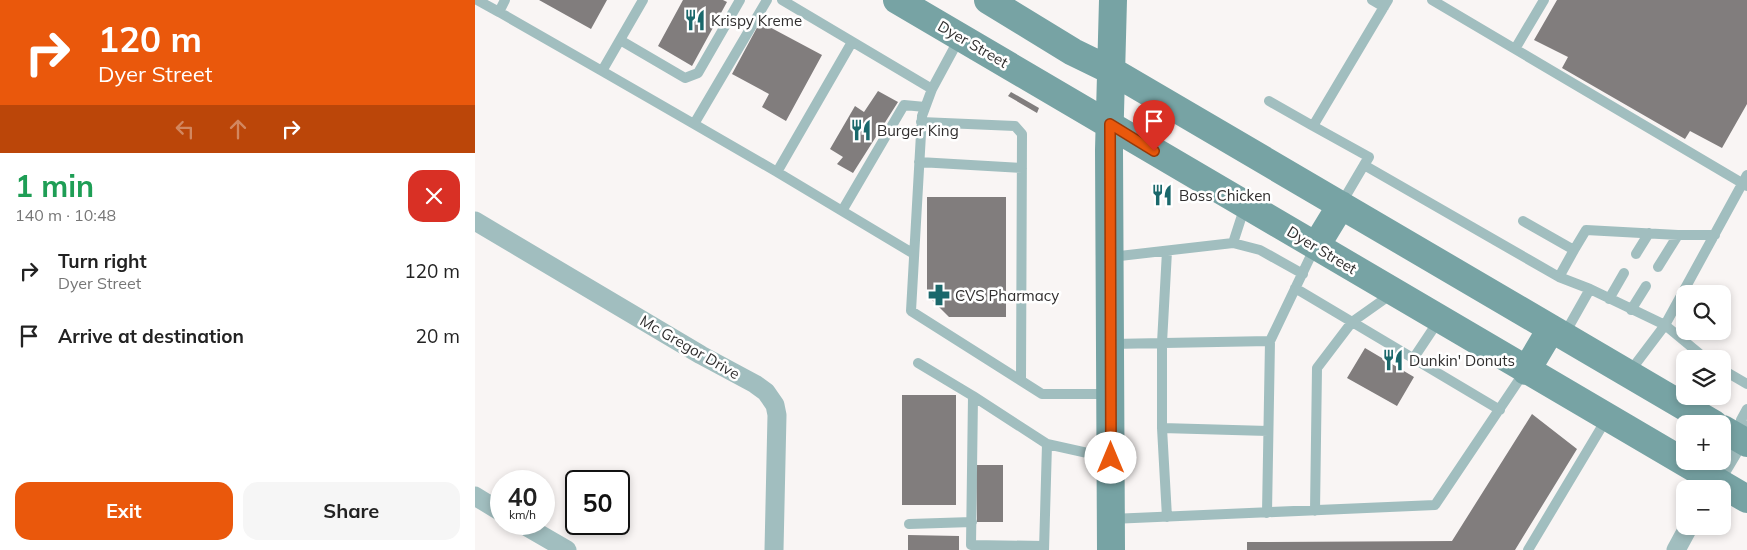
<!DOCTYPE html>
<meta charset="utf-8">
<style>
:root{--surface:#fff;--page:#f6f6f6;--text:#222;--muted:#767676;--accent:#ea580c}
body{margin:0;font-family:Mulish,sans-serif;background:var(--page);color:var(--text);height:100vh;display:flex;flex-direction:column;font-size:19px;white-space:nowrap}
*{box-sizing:border-box;margin:0}
p{font-size:16px;color:var(--muted)}
.icon{flex:none;width:28px;height:28px;fill:none;stroke:currentColor;stroke-width:2;stroke-linecap:round;stroke-linejoin:round}
.map{position:relative;flex:1;overflow:hidden}
.side{display:flex;flex-direction:column;background:var(--surface);width:475px}
.side>*{flex:none}
.banner{background:#ea580c;color:#fff;overflow:hidden}
.fabs{position:absolute;left:1201px;top:285px;display:grid;gap:10px}
.fabs a{display:grid;place-items:center;width:55px;height:55px;border-radius:10px;background:var(--surface);box-shadow:0 2px 8px #0003;font-size:25px}
.speed{position:absolute;left:15px;top:470px;display:flex;gap:10px;font-size:25px;font-weight:700;text-align:center}
.speed>*{display:grid;place-content:center;width:65px;height:65px;border-radius:50%;background:var(--surface);box-shadow:0 2px 8px #0003;line-height:1}
.speed small{font-size:12px;font-weight:400}
.speed .limit{border:2px solid #111;border-radius:8px;background:#fff;color:#111}
.pin{position:absolute;display:grid;place-items:center;width:42px;height:42px;color:#fff;margin:-51px -21px;border-radius:50% 50% 50% 0;rotate:-45deg;box-shadow:0 0 5px #0007}
.pin .icon{rotate:45deg}
.me{position:absolute;width:55px;margin:-28px;rotate:0deg;stroke-linejoin:round;filter:drop-shadow(0 0 4px #0008)}
.turn{display:flex;align-items:center;gap:18px;height:105px;padding:0 15px;font-size:22px}
.turn .icon{width:65px;height:65px;stroke-width:2.5}
.turn b{display:block;font-size:35px;line-height:42px}
.lanes{display:flex;align-items:center;height:48px;padding:0 15px;background:#0003;justify-content:center;gap:25px;direction:ltr}
.lanes .off{opacity:.35}
.round{display:grid;place-items:center;flex:none;width:52px;height:52px;border-radius:15px;background:var(--page)}
.summary{display:flex;align-items:center;justify-content:space-between;height:85px;padding:0 15px}
h1{font-size:30px;font-weight:700;line-height:38px;color:#1e9e55}
.button{display:flex;gap:10px;margin-top:auto;padding:10px 15px}
.button a{flex:1;height:58px;border-radius:15px;background:var(--accent);color:#fff;font-size:20px;font-weight:700;line-height:58px;text-align:center}
.button a+a{background:var(--page);color:var(--text)}
ul{padding:0;list-style:none}
li{display:flex;align-items:center;gap:15px;height:65px;padding:0 15px}
li div{flex:1}
li b{display:block;font-size:19px}
li em{font-style:normal}
main{display:flex;flex:1;min-height:0}
.map>svg:first-child{display:block}
</style>
<main>
<section class="side">
<div class="banner">
<div class="turn"><svg class="icon" aria-label="right" viewBox="0 0 24 24"><path d="M7 20v-9h11M14 6l5 5-5 5"/></svg><div><b>120 m</b>Dyer Street</div></div>
<div class="lanes"><svg class="icon off" aria-label="left" viewBox="0 0 24 24"><path d="M17 20v-9H6M10 6l-5 5 5 5"/></svg><svg class="icon off" aria-label="ahead" viewBox="0 0 24 24"><path d="M12 20V5M6 11l6-6 6 6"/></svg><svg class="icon" aria-label="right" viewBox="0 0 24 24"><path d="M7 20v-9h11M14 6l5 5-5 5"/></svg></div>
</div>
<div class="summary"><div><h1>1 min</h1><p>140 m · 10:48</p></div><a class="round" style="background:#d93025;color:#fff"><svg class="icon" aria-label="close" viewBox="0 0 24 24"><path d="M6 6l12 12M18 6L6 18"/></svg></a></div>
<ul>
<li><svg class="icon" aria-label="right" viewBox="0 0 24 24"><path d="M7 20v-9h11M14 6l5 5-5 5"/></svg><div><b>Turn right</b><p>Dyer Street</p></div><em>120 m</em></li>
<li><svg class="icon" aria-label="arrive" viewBox="0 0 24 24"><path d="M6 21V4h12l-3 4 3 4H6"/></svg><div><b>Arrive at destination</b></div><em>20 m</em></li>
</ul>
<div class="button"><a>Exit</a><a>Share</a></div>
</section>
<div class="map">
<svg width="1272" height="550" viewBox="0 0 1272 550">
<rect width="100%" height="100%" fill="#f9f5f4"/>
<!-- building -->
<path fill="#817d7d" d="M64,0H132L116,29Z
M208,0H248L252,2L217,66L183,46Z
M1082,0H1272V104L1247,148L1215,131L1210,139L1087,68L1093,57L1059,40Z
M285,22L347,55L311,121L287,107L294,94L257,74Z
M403,91L423,102L378,173L362,164L368,157L355,149L380,106L389,112Z
M536,92L564,108L562,113L533,96Z
M452,197H531V317H474L452,295Z
M890,348L939,377L922,406L872,378Z
M427,395H481V505H427Z
M1057,414L1102,449L1040,550H772V542L977,541Z
M501,465H528V522H502Z
M433,535L484,536V550H433Z"/>
<g fill="none" stroke-linecap="round" stroke-linejoin="round">
<!-- lane -->
<path stroke="#a1bebf" stroke-width="10" d="M2,0L24,12
M30,0L24,12L127,71
M168,0L127,71L219,124
M292,0L219,124L302,172
M307,0L457,89L484,39
M897,0L909,7
M957,0L1272,186
M145,40L210,78L223,73L265,0
M377,42L302,172L439,254
M1040,49L1069,0
M457,89L447,116L436,311L567,394H634
M794,101L838,126
M446,122L540,126L547,134L546,380
M444,162L547,168
M889,165L894,157L838,126L913,0
M866,204L889,165L1084,277L1115,289
M367,211L429,105L450,107
M1048,221L1099,250L1111,230L1203,235H1240
M758,243L770,206
M692,251L687,343V428L793,431
M1161,254L1174,233
M636,257L758,243L785,250L828,274
M1183,267L1203,235
M1084,277L1099,250
M820,288L1025,410
M1134,299L1149,273
M1156,310L1171,286
M1089,335L1115,289L1190,325L1231,359
M636,344L795,341L840,247
M938,359L964,320
M443,363L498,396L572,444
M1248,370L1272,384
M1153,374L1190,325L1272,175
M498,396L496,545L569,546
M687,428L692,517
M1271,430L1266,420L1272,409
M840,511L842,368L877,322L918,293
M792,513L795,341
M636,519L960,505L1050,371
M434,524L497,522
M569,550L572,444L635,458
M1053,550L1132,418"/>
<!-- street -->
<path stroke="#a1bebf" stroke-width="19" d="M0,221L226,355L280,384L291,392L300,405L302,415L299,550
M1235,489L1265,439
M0,496L26,512
M47,524L92,550
M1201,550L1214,526"/>
<!-- secondary -->
<path stroke="#77a3a4" stroke-width="28" d="M422,0L1272,499
M513,0L598,52L637,71L1239,424
M841,246L866,205
M1051,371L1076,329
M1248,429L1272,443
M636,550L634,150L638,0"/>
</g>
<g fill="none" stroke-linecap="round" stroke-linejoin="round">
<!-- route casing -->
<g stroke="#983908" stroke-width="12">
<path id="route" d="M636,458L635,124L679,151"/>
</g>
<!-- route -->
<use href="#route" stroke="#ea580c" stroke-width="9"/>
</g>
<!-- icons -->
<defs>
<g id="restaurant-bare" transform="scale(1.725)"><path d="M-5-6h1v4h1v-4h1v4h1v-4h1v5L-1.5 .5V6h-2V.5L-5-1ZM5-6V6H3V1.5H1.5Q1.5-4 5-6Z" fill="#1a686b" stroke="#fff" stroke-width="2.5" paint-order="stroke"/></g>
<g id="pharmacy-bare" transform="scale(1.725)"><path d="M-2-6h4v4h4v4h-4v4h-4v-4h-4v-4h4Z" fill="#1a686b" stroke="#fff" stroke-width="2.5" paint-order="stroke"/></g>
</defs>
<g fill-rule="evenodd">
<use href="#restaurant-bare" x="220" y="20"/>
<use href="#restaurant-bare" x="386" y="130"/>
<use href="#restaurant-bare" x="687" y="195"/>
<use href="#pharmacy-bare" x="464" y="295"/>
<use href="#restaurant-bare" x="918" y="360"/>
</g>
<g text-anchor="middle" dominant-baseline="central" stroke-width="5" stroke-linejoin="round" paint-order="stroke">
<!-- poi labels -->
<g font-size="15" fill="#302e2e" stroke="#fff" text-anchor="start">
<text x="236" y="20">Krispy Kreme</text>
<text x="402" y="130">Burger King</text>
<text x="704" y="195">Boss Chicken</text>
<text x="480" y="295">CVS Pharmacy</text>
<text x="934" y="360">Dunkin' Donuts</text>
</g>
<!-- street labels -->
<g font-size="15" fill="#302e2e" stroke="#fff">
<text transform="translate(498 44) rotate(30)">Dyer Street</text>
<text transform="translate(847 250) rotate(31)">Dyer Street</text>
<text transform="translate(215 347) rotate(30)">Mc Gregor Drive</text>
</g>
</g>
</svg>
<div class="fabs">
<a><svg class="icon" aria-label="search" viewBox="0 0 24 24"><circle cx="10" cy="10" r="6"/><path d="M15 15l6 6"/></svg></a>
<a><svg class="icon" aria-label="layers" viewBox="0 0 24 24"><path d="M12 4l9 5-9 5-9-5zM3 14l9 5 9-5"/></svg></a>
<a>+</a>
<a>−</a>
</div>
<div class="speed"><div>40<small>km/h</small></div><div class="limit">50</div></div>
<div class="pin" style="left:679px;top:151px;background:#d93025"><svg class="icon" aria-label="arrive" viewBox="0 0 24 24"><path d="M6 21V4h12l-3 4 3 4H6"/></svg></div>
<svg class="me" style="left:636px;top:458px" viewBox="-20 -20 40 40"><circle r="19" fill="#fff"/><path d="M0-13L10 11 0 6-10 11z" fill="#ea580c"/></svg>
</div>
</main>
